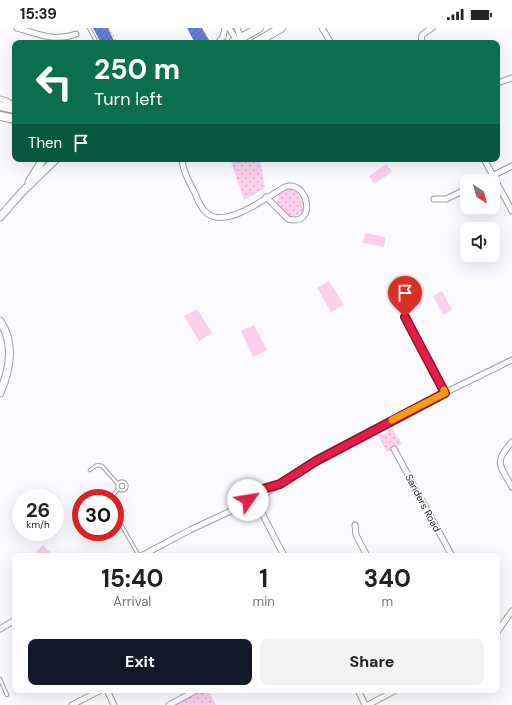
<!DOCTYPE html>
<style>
:root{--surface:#fff;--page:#f2f2f2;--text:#222;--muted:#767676;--accent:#111827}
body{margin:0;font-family:"DM Sans",sans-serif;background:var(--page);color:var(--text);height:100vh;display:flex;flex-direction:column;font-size:15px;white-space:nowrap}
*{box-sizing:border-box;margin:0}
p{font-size:13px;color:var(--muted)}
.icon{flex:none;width:22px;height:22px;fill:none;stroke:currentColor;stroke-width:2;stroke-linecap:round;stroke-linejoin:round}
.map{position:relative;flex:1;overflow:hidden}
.details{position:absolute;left:12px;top:525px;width:488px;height:140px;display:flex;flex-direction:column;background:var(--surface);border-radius:8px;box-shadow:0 4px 16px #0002}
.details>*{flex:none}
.hud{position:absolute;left:12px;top:12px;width:488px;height:122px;border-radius:8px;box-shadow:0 4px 16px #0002;background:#0b6e4f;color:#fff;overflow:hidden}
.needle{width:26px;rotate:144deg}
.buttons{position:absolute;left:460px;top:146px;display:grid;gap:8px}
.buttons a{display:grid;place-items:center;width:40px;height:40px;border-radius:8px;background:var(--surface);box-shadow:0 4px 16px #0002;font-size:20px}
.speed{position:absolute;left:12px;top:461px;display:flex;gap:8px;font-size:20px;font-weight:700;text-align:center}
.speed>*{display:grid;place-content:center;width:52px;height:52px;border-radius:50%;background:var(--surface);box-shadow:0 4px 16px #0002;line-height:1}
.speed small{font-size:10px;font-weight:400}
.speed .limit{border:6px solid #d22;background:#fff;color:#111}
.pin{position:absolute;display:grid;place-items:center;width:34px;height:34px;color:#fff;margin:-41px -17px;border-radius:50% 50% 50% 0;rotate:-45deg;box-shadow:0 0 4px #0007}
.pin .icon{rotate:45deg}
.me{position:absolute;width:44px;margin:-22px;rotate:58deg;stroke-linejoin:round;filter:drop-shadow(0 0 3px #0008)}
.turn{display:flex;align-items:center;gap:14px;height:84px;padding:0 16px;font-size:18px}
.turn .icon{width:52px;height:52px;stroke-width:2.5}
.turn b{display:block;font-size:28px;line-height:34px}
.then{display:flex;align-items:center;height:38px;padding:0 16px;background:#0003;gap:8px;font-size:15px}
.eta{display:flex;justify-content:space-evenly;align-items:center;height:68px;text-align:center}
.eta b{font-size:24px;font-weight:700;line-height:28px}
.cta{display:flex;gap:8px;margin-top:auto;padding:8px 16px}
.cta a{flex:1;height:46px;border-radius:8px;background:var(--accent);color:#fff;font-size:16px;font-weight:700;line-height:46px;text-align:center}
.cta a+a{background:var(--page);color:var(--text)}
.status{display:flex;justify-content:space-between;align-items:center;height:28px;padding:0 20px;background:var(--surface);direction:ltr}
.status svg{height:11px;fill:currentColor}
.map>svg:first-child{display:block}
</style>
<div class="status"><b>15:39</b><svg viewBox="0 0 49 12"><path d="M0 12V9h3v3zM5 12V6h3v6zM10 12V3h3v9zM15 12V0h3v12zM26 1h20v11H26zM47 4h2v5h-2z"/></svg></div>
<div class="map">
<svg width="512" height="677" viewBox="0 0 512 677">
<defs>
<pattern id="park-dots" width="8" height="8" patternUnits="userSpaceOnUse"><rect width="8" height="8" fill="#fbd0ec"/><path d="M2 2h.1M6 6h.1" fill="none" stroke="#d7b3ca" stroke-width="1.8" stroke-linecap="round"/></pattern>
<pattern id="building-hatch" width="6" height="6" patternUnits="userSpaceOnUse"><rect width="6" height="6" fill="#6680d3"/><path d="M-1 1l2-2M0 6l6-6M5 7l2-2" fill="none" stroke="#5469ab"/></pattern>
</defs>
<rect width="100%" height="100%" fill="#fbfaff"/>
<!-- park -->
<path fill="url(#park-dots)" d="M230,131H260L265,160L244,172Z
M288,161L296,163L303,176V183L296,188H289L277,175L279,166Z
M392,400L402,416L387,424L378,407L385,406Z
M202,662H208L216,677H174Z"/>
<!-- pitch -->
<path fill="#fbd0ec" d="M386,136L392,144L374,156L369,148Z
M365,205L386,209L384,219L363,215Z
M329,253L344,277L331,284L317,260Z
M442,263L452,282L443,287L433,268Z
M197,281L212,305L199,313L184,288Z
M254,297L267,322L253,329L241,303Z
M43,517L54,528H40L36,524Z"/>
<!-- building -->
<path fill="url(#building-hatch)" d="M93,0H108L115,15H101Z
M187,0H202L209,12L204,15H195Z"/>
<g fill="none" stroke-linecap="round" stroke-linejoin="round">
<!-- lane casing -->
<g stroke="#9f9ea3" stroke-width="4.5">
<path id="lane" d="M89,0L97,15
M405,289L445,364
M90,442L97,437L102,438L118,456
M117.5 458a4.5 4.5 0 1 1 9 0a4.5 4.5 0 1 1-9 0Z
M111,470L118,461
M115,486L139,528
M0,651L7,667"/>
</g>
<!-- street casing -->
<g stroke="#9f9ea3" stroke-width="7">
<path id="street" d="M17,0C37,6 55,14 76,6
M229,0L238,14
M237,0L243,15
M322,0L331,15
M218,15L223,9L225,0
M421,15L422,7L432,0
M497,55L512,50
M0,71L7,73L15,79
M182,131C183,143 189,154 195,165C198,173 201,181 208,186C227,200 267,169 285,159C308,151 318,199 288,191L266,169
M484,131L512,183
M482,153L512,138
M434,171H446L467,161
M512,414C493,435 500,437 512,459
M394,421L452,528
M248 470a5 5 0 1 1 10 0a5 5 0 1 1-10 0Z
M254,465L270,460
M258,470L316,433L420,377L512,332
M257,472L264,489L284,528
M355,497L356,507L367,528
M141,528L190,502L250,474
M0,601L15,592
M497,604L512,583
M107,662L114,677
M358,662L365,677
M72,677L101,662
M169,677L197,662
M368,677L396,662"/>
</g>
<!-- secondary casing -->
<g stroke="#9f9ea3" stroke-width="9">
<path id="secondary" d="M29,154L43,131
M0,189L22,164L56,131
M0,293C15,316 10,341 0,365"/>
</g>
<!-- primary casing -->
<g stroke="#9f9ea3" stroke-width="10">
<path id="primary" d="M232,15L259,0
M255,15L281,0
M0,78L15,81
M0,88L15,91"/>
</g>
<!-- path -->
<path stroke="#b9b8bc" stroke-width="1" stroke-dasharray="2 2" stroke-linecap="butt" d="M109,0L117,15
M148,15L153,12"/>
<!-- lane -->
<use href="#lane" stroke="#fff" stroke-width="2.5"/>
<!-- street -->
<use href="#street" stroke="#fff" stroke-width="5"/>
<!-- secondary -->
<use href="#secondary" stroke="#fff" stroke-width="7"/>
<!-- primary -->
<use href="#primary" stroke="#fff" stroke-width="8"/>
</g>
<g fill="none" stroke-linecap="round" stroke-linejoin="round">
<!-- route casing -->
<g stroke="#92132f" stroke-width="10">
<path id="route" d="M248,472L250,465L280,456L316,433L445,365L405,289"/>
</g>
<!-- route -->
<use href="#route" stroke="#e11d48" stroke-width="7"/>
<!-- slow -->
<path stroke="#f59e0b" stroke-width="7" d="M392,392L445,365L444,362"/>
</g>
<g text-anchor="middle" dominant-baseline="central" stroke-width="3.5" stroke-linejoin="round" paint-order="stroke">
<!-- street labels -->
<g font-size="10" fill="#272729" stroke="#fff">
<text transform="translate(423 475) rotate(62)">Sanders Road</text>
</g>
</g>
</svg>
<div class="buttons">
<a><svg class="needle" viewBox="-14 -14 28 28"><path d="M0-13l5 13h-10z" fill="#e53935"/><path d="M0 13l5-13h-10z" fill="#767676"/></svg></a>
<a><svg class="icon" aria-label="sound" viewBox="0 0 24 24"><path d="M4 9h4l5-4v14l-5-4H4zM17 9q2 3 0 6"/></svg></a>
</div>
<div class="speed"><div>26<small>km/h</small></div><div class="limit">30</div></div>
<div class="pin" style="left:405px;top:289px;background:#d93025"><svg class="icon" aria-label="arrive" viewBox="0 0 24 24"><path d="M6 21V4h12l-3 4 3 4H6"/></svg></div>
<svg class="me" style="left:248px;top:472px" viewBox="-20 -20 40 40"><circle r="19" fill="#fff"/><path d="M0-13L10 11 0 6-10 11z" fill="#e11d48"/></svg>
<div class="hud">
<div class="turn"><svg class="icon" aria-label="left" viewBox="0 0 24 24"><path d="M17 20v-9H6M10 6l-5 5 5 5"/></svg><div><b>250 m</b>Turn left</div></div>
<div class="then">Then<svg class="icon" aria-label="arrive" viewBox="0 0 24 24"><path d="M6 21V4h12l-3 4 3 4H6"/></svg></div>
</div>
<section class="details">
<div class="eta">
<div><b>15:40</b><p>Arrival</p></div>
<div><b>1</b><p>min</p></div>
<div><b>340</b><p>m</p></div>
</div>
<div class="cta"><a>Exit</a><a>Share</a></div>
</section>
</div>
